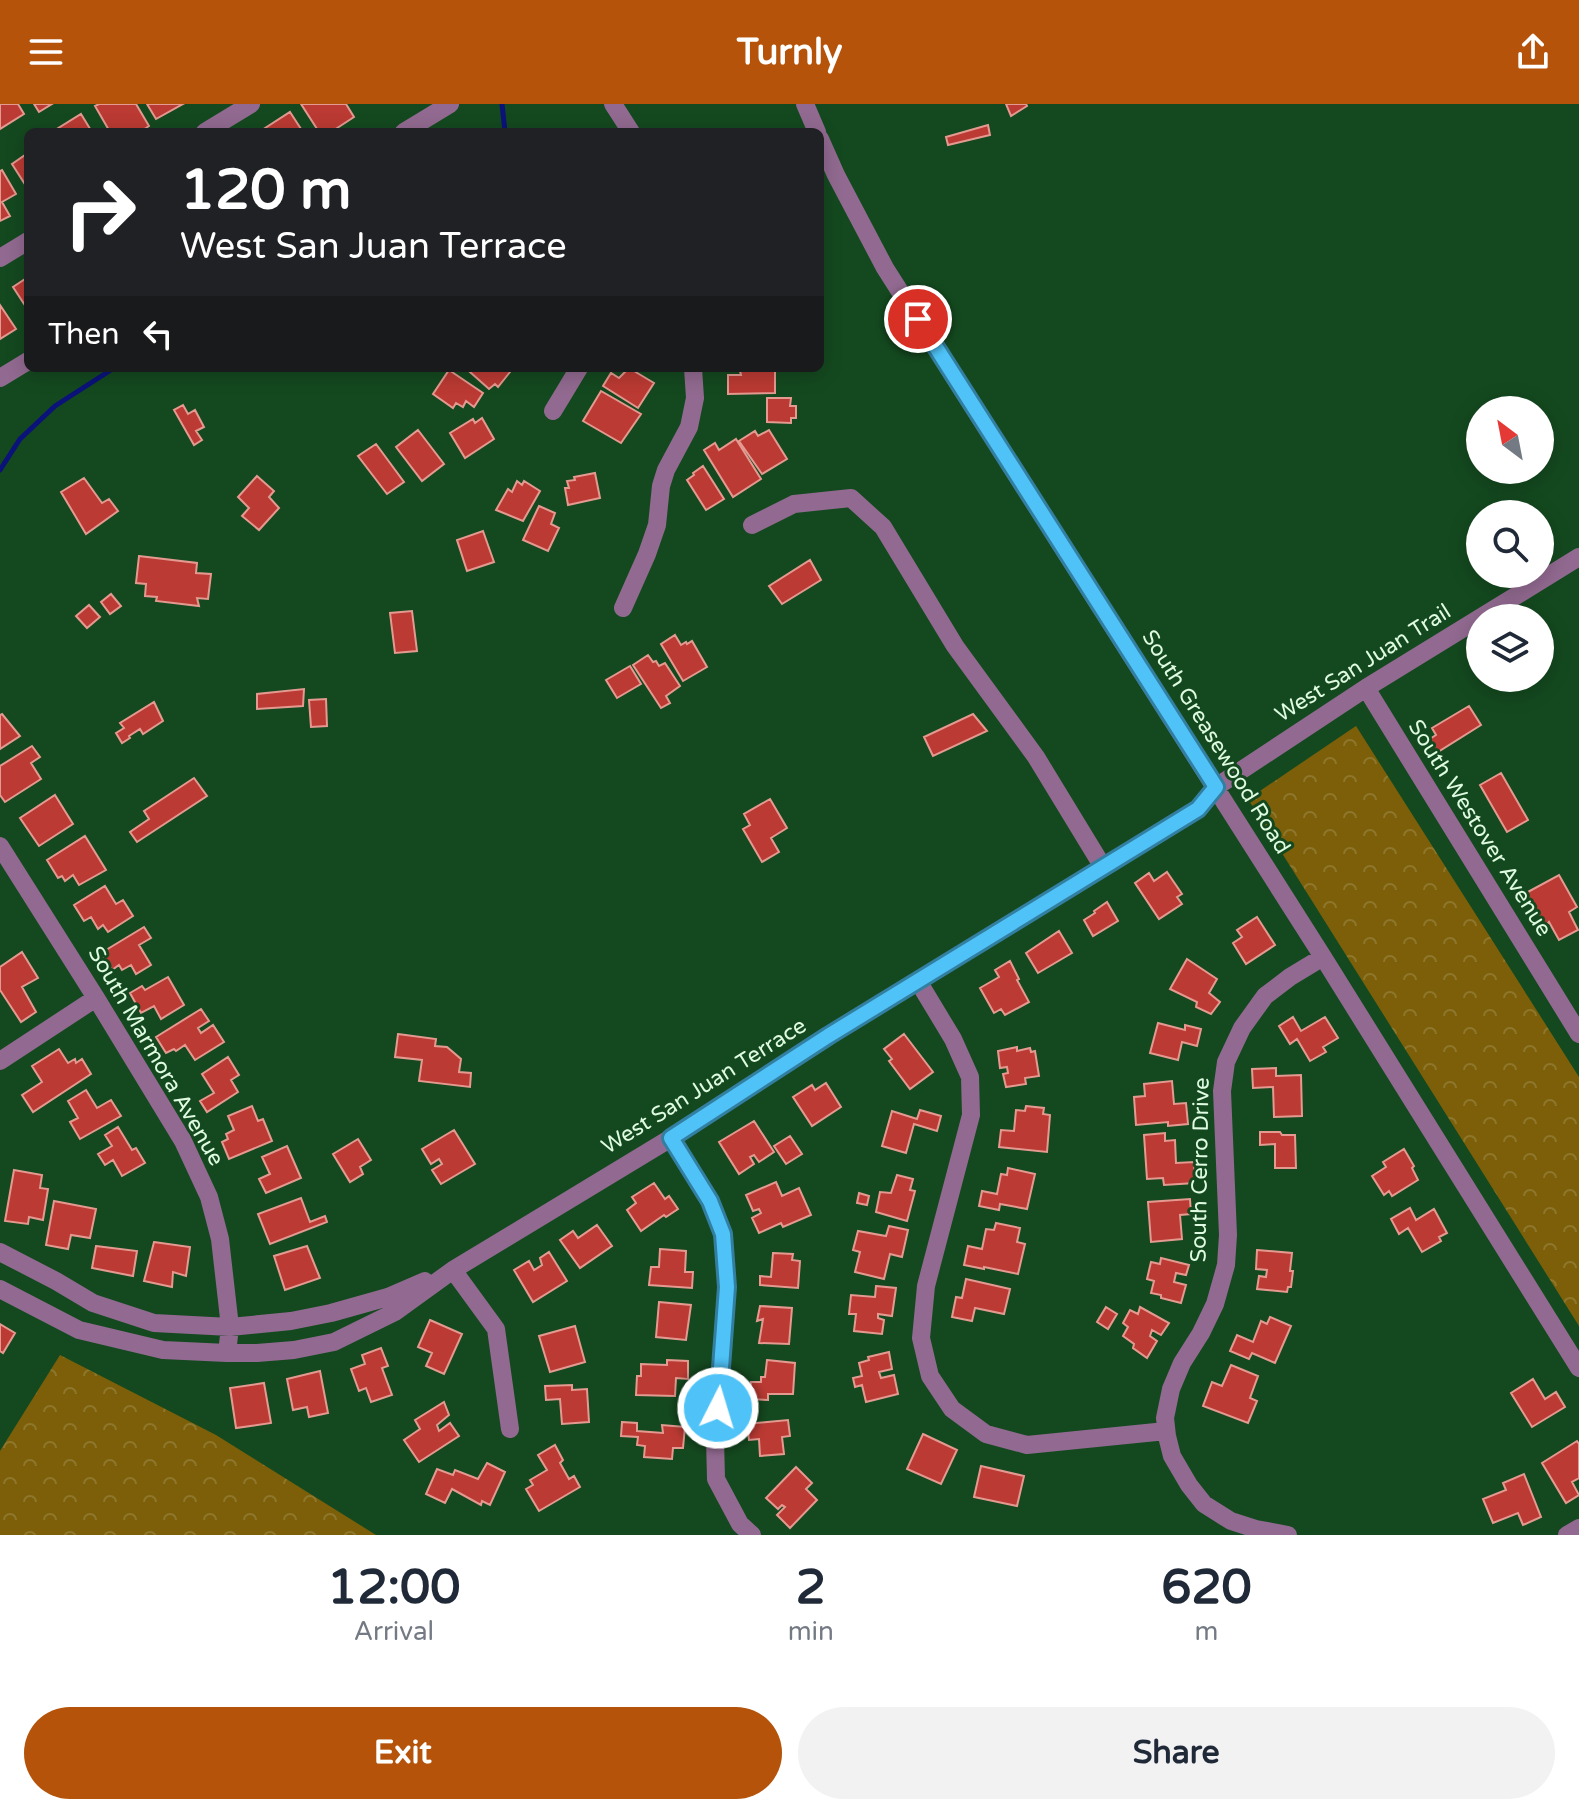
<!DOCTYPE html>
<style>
:root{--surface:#fff;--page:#f2f2f3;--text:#1f2937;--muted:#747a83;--accent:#b45309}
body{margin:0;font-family:"Varela Round",sans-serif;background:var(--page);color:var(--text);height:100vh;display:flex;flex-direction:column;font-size:30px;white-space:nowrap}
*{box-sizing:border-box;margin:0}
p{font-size:26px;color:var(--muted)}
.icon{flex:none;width:44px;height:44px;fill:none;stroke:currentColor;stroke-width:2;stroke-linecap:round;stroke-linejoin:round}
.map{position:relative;height:1431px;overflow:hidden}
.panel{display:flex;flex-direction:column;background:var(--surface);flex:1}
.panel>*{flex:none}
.guide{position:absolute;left:24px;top:24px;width:800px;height:244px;border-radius:12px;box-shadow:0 4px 20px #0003;background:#202124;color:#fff;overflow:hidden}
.needle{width:52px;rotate:328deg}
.buttons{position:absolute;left:1466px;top:292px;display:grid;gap:16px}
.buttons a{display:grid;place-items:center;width:88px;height:88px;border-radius:50%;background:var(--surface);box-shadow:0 4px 20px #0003;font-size:40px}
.pin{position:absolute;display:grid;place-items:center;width:68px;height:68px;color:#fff;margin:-34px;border:4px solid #fff;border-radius:50%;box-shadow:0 2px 8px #0007}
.me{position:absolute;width:88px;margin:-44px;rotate:5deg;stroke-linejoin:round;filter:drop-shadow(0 0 6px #0008)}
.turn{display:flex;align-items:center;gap:28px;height:168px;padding:0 24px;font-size:36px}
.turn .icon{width:104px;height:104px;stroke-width:2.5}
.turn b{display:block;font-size:56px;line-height:68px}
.then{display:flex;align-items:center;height:76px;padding:0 24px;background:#0003;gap:16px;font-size:30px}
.eta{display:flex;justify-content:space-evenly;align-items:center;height:136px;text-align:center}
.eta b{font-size:48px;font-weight:800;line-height:56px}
.cta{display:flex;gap:16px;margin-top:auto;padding:16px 24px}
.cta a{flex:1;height:92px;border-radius:48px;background:var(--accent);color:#fff;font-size:32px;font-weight:800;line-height:92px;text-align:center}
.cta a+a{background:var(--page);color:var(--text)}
header{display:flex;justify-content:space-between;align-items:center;height:104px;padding:0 24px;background:var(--accent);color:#fff;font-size:36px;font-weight:800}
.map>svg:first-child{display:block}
</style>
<header><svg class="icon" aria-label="menu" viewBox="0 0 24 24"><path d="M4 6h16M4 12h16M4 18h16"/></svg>Turnly<svg class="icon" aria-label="share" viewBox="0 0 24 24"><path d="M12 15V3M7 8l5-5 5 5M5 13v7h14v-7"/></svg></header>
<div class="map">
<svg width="1579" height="1431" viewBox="0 0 1579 1431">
<defs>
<pattern id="park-crowns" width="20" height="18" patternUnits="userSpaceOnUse" patternTransform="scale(2)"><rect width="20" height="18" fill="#7c5f08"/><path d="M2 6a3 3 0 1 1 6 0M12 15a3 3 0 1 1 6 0" fill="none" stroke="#8e772c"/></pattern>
</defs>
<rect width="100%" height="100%" fill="#14491f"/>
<!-- park -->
<path fill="url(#park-crowns)" d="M1356,622L1579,973V1222L1248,695Z
M60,1251L216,1331L376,1431H0V1347Z"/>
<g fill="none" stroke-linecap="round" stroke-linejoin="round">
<!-- stream -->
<path stroke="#0b127a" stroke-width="5" d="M502,0L505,28
M0,366L20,335L55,302L114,264"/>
</g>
<!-- building -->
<path fill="#bb3a33" stroke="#e49a91" stroke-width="2" d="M0,0H18L24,10L0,25Z
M34,0H52L39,8Z
M99,0H136L149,22L140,28H110L95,2Z
M147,0H183L156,15Z
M301,0H346L354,13L331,28H319Z
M1006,0H1026L1027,2L1011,12Z
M290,8L303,28H259Z
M81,10L92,28H52Z
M988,21L990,31L948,41L946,33Z
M28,49V85L12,60Z
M2,66L16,90L2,98L10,112L0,117V67Z
M28,173V206L13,183Z
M0,201L16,225L0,235Z
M473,264H505L510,268L498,283L495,280L489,285L470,268Z
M629,264L654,279L638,304L603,282L611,269L619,274Z
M749,264H775V289L728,290V271H741L740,267H749Z
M449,266L483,289L474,303L466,297L463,303L456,299L453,304L433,290Z
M601,287L641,310L621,339L583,317Z
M767,294H791L790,302H796V314H791V319L767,318Z
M183,301L188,310L195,306L204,323L196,327L202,336L194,341L174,306Z
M482,314L494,335L465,354L450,329L473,315L475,319Z
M418,326L444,360L422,377L396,343Z
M769,326L787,355L762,370L739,337L755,327L758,332Z
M736,335L761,375L733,393L704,346L715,339L719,346Z
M376,340L404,378L387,390L358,352Z
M703,362L724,395L706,406L687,376L694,371L693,369Z
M595,369L600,394L568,401L565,384H569L567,377L575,376L574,373Z
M257,372L274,387L269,393L279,404L259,426L242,412L249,404L238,393Z
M84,374L102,399L109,395L118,407L86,430L61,388Z
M517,377L522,381L524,377L540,387L523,417L496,406L508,385L512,388Z
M539,402L555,409L551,420L559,424L548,447L523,436Z
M483,427L494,458L467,467L457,436Z
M139,452L197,459L196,469L211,470L208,495L197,494L199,502L156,497L157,493L145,492L146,480L136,479Z
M810,456L821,476L782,500L769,482Z
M111,490L121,502L110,510L101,498Z
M89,501L100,513L87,524L76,512Z
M412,507L417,547L395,549L390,509Z
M675,531L681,541L686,538L687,540L692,537L707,563L683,577L661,540Z
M648,551L653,558L656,557L659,562L665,559L680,582L666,592L670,599L661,604L633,561Z
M630,562L641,580L617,594L606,576Z
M304,585L303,602L257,605V590Z
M326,595L327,622L311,623L309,596Z
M154,598L163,617L143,630L140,625L129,632L130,634L122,639L116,629L124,624L120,619Z
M1469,602L1481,621L1433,651L1425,638L1436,631L1432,624Z
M2,610L20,632L0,645V611Z
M973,610L987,627L933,652L924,633Z
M32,642L40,653L31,659L41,675L5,698L0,691V662Z
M1501,669L1528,716L1507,728L1480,681Z
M194,674L207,692L137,738L130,728L149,715L144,707Z
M55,691L73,720L39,742L20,714Z
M770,695L787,724L771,734L779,748L762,758L743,725L750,721L744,710Z
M85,732L106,766L79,781L73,771L65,777L62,772L58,774L47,756Z
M1167,768L1182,790L1177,793L1182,800L1159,815L1135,779L1149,769L1154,777Z
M1559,771L1577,803L1569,808L1578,826L1559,836L1549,818L1545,822L1526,789Z
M105,782L116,800L123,796L133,812L108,828L103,821L98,825L91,813L84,817L74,801Z
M1107,798L1118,817L1093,832L1084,816L1095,809L1094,807Z
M1257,813L1275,841L1246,860L1233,839L1242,833L1237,826Z
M144,823L151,834L139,841L151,861L136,870L131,861L122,866L119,861L112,866L101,849Z
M1059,827L1072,849L1038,869L1026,849Z
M22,848L38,874L22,883L36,908L21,918L0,886V863Z
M1187,855L1217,875L1209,889L1220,898L1211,910L1196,903L1197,898L1170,885Z
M1010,857L1019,875L1017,876L1029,898L1005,911L1001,905L994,909L980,884L999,873L995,866Z
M168,873L184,901L161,915L154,902L141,909L130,889L142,882L145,886Z
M201,905L209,917L198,924L201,929L213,921L224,938L195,956L185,941L176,947L174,945L166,949L156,933Z
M1293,913L1301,927L1325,913L1338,934L1323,943L1326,948L1310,957L1297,935L1290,940L1279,922Z
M1158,919L1185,926V921L1201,925L1197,942L1182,938L1178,956L1150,949Z
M398,930L436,935L435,942L447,943L461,955L459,968L471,969L470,983L419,977L422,956L395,953Z
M904,930L933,968L910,985L889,957L892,955L884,945Z
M1017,943V947L1030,944L1031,948L1035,947L1039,972L1025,974L1026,980L1006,983L1003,970L1008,969L1007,963L1000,964L998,947Z
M59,945L68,959L75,955L76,959L82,955L91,970L33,1008L22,991L42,978L32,962Z
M228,953L239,971L231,976L238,988L207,1008L200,997L214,989L202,970Z
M1276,964V972L1301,971L1302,1012L1274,1013L1273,983L1253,984L1252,965Z
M1172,977L1174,1000L1186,999L1188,1020L1168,1022V1018L1136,1021L1134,993L1145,992L1144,980Z
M826,979L841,1003L812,1022L793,993L812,981L815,986Z
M86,986L97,1004L111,996L121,1012L80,1035L70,1018L78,1014L68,997Z
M252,1002L258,1017L263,1015L272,1037L229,1055L222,1038L228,1035L226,1030L234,1026L228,1012Z
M1026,1002L1044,1004L1043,1010L1050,1011L1047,1048L999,1043L1001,1026L1014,1027L1016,1006L1025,1007Z
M920,1006L941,1012L937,1027L914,1020L906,1049L882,1042L892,1007L917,1015Z
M754,1017L774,1048L759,1058L754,1051L750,1053L754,1060L739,1070L719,1038Z
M118,1023L132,1046L136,1044L145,1059L122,1072L113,1056L105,1061L98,1050L112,1042L105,1031Z
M454,1026L475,1060L441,1080L432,1066L442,1060L439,1055L431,1060L422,1045Z
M1260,1028H1280L1282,1031H1295L1296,1064H1275V1040L1260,1041Z
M1165,1029V1037L1175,1036L1176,1059L1194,1058L1195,1079L1164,1081L1163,1074L1147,1075L1144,1031Z
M790,1032L802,1050L786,1060L774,1042Z
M358,1035L371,1056L360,1063L363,1070L350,1078L333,1050Z
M287,1042L301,1074L266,1089L259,1075L270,1070L262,1053Z
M1404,1045L1414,1062L1412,1064L1418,1076L1392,1092L1389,1087L1384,1091L1372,1072L1386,1063L1383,1058Z
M1008,1064L1035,1070L1027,1105L1000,1100L999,1106L979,1102L982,1087L997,1090L1001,1070L1007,1071Z
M14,1066L42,1071L40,1084L48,1085L43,1116L29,1113L28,1120L5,1117Z
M897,1071L913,1075L910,1086L915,1087L907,1117L876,1108L880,1088L891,1089Z
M776,1078L782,1092L799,1084L811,1111L783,1123L781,1119L759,1129L752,1114L761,1109L759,1105L753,1107L746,1091Z
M654,1079L665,1095L669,1092L678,1105L666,1113L664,1111L641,1127L627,1106L636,1099L632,1093Z
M859,1089L869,1092L867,1101L857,1099Z
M301,1094L310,1118L325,1112L327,1118L270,1140L258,1110Z
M1190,1095L1191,1110L1180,1111L1182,1135L1151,1138L1148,1098Z
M54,1097L96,1105L90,1134L71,1131L68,1145L46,1141Z
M1410,1104L1416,1116L1434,1105L1447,1129L1439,1133L1441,1137L1422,1148L1408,1124L1399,1130L1391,1115Z
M996,1119L1020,1124L1017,1138L1025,1140L1018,1170L984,1163V1165L964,1161L968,1142L982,1145L986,1125L994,1126Z
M597,1121L612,1142L580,1164L560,1136L573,1127L578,1134Z
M889,1122L908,1126L902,1153L890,1150L884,1175L855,1168L860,1148L853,1146L858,1127L886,1132Z
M154,1138L190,1143L186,1172L173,1168L172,1183L144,1177Z
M96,1142L137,1147L133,1172L92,1164Z
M307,1142L320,1174L285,1186L274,1152Z
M660,1145L686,1147L685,1168H693L692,1184L649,1181L651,1163H659Z
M1257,1146L1292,1149L1290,1167H1293L1291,1183H1288L1287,1188L1257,1185L1259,1172L1266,1173L1267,1166L1256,1165Z
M549,1148L567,1177L533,1198L514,1166L529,1157L534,1166L542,1161L540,1154Z
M773,1149L793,1150L792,1156L800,1157L798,1184L760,1181V1172L771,1173Z
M1161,1154L1189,1161L1186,1171L1176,1169L1174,1178L1186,1181L1181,1199L1161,1194V1191L1151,1189L1154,1177L1147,1175L1151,1158L1160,1160Z
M966,1175L1010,1185L1004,1210L975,1204L972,1217L952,1213L956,1193L962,1194Z
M876,1182L896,1184L892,1212L878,1210V1214L884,1216L882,1230L854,1227L856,1210H849L851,1191L875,1193Z
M659,1198L691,1201L686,1236L656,1233Z
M760,1202L792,1204L789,1240L759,1239L763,1215L757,1217Z
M1106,1203L1117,1210L1108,1225L1097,1218Z
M1140,1203L1169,1219L1161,1231L1152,1226L1150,1232L1157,1237L1147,1254L1133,1244L1134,1240L1123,1232L1128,1223L1123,1219L1130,1206L1138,1210Z
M1270,1213L1291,1222L1275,1259L1252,1249L1249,1255L1230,1247L1237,1231L1253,1238L1261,1217L1267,1220Z
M430,1216L462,1230L444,1270L426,1262L432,1249L418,1243Z
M0,1220L15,1229L3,1249L0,1247Z
M575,1222L585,1258L550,1268L539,1232Z
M381,1244L388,1262L382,1264L392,1291L371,1298L366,1284L359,1287L351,1265L365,1260L362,1251Z
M889,1248L892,1265L879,1268L881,1274L894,1271L898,1290L866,1298L862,1281L855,1283L853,1274L862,1272L859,1259L869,1256L868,1253Z
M667,1256L688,1257V1275L676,1274L675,1292L636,1291L637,1272H641V1260L667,1261Z
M767,1256L795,1259L793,1290H768V1296L749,1295L751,1278H761V1273H765Z
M1231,1261L1258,1272L1250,1294L1257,1297L1248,1319L1203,1302L1212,1278L1222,1282Z
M320,1267L328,1309L309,1313L307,1303L293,1306L287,1275Z
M1533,1275L1545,1295L1556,1288L1565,1303L1532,1323L1511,1289Z
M264,1279L271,1319L236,1324L230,1284Z
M572,1281V1286L587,1285L589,1318L562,1320L560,1295L546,1296L545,1282Z
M444,1298L449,1311L437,1321L439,1327L450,1319L459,1332L419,1358L404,1336L420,1325L415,1316Z
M788,1316L790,1332L782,1333L784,1350L760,1352L759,1335L749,1336L747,1320Z
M622,1318L637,1319V1327L663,1329L662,1321L685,1323L683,1344H673L672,1355L644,1353L645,1342L637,1341L638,1333L621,1332Z
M923,1330L957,1346L941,1380L907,1365Z
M1577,1337L1579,1340V1374L1572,1378L1579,1391L1566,1399L1542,1359Z
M555,1341L563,1356L560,1359L569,1375L574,1372L580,1383L539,1407L526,1385L533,1381L530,1376L547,1366L538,1351Z
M487,1359L505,1368L490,1401L482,1397L481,1401L452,1385L445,1399L426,1390L437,1365L453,1371L455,1366L478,1375Z
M981,1362L1024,1372L1017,1402L974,1393Z
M796,1363L812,1379L806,1385L817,1396L790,1424L777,1411L785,1403L782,1401L778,1405L766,1394Z
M1524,1370L1541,1413L1523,1421L1518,1409L1493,1419L1483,1395L1506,1386L1503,1379Z"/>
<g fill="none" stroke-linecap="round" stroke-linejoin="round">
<!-- minor -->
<path stroke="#926a91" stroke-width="18" d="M613,0L631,28
M805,0L817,28
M205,28L251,0
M404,28L450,0
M820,35L836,71L885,164L1323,853L1579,1264
M0,154L28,137
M0,274L28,257
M553,307L579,264
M752,421L794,400L851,394L883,423L955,542L1036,653L1103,763
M623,504L647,450L657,421L661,382L666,366L689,323L695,294L693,264
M1366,584L1579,930
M0,742L96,894L183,1037L209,1093L220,1135L230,1223L227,1249
M918,877L953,935L970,973L971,1011L926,1182L921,1234L930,1272L952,1305L986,1330L1027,1341L1166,1327
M0,957L96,894
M671,1034L710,1097L723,1130L727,1183L715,1334L716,1375L740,1420L752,1431
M0,1148L56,1177L93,1199L154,1219L230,1223L291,1217L331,1209L388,1193L425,1177
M453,1166L496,1225L510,1325
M0,1185L79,1226L163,1246L227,1249H257L294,1246L334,1238L395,1208L453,1166L671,1034L828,932L1198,705L1216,683L1366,584L1579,453
M1288,1431L1256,1425L1231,1417L1204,1400L1189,1381L1172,1352L1167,1332L1165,1314L1171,1285L1182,1259L1201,1229L1215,1200L1226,1161L1228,1131L1222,987L1226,958L1242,924L1265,892L1290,873L1323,853
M1567,1431L1579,1424"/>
</g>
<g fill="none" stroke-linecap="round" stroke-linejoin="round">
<!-- route casing -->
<g stroke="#337fa1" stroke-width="20">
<path id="route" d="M718,1304L727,1183L723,1130L710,1097L671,1034L828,932L1198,705L1216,683L918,215"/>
</g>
<!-- route -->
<use href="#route" stroke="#4fc3f7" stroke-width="14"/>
</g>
<g text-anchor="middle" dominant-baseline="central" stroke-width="6" stroke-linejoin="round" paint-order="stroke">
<!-- street labels -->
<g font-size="22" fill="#dffbe1" stroke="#14491f">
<text transform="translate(1363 559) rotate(-32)">West San Juan Trail</text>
<text transform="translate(1216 638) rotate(58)">South Greasewood Road</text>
<text transform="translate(1480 724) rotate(58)">South Westover Avenue</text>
<text transform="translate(156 952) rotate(60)">South Marmora Avenue</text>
<text transform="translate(704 982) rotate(-32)">West San Juan Terrace</text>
<text transform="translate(1200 1066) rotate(-89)">South Cerro Drive</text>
</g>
</g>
</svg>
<div class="buttons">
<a><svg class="needle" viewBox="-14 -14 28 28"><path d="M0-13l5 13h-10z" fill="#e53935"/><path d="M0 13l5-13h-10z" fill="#747a83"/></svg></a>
<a><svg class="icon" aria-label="search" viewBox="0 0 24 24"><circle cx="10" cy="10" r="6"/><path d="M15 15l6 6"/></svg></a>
<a><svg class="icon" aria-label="layers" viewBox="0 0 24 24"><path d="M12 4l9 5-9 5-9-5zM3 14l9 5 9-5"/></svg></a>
</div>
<div class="pin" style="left:918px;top:215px;background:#d93025"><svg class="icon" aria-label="arrive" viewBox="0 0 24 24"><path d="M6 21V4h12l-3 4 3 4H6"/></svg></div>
<svg class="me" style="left:718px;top:1304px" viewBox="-20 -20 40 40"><circle r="17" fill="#4fc3f7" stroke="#fff" stroke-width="3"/><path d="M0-11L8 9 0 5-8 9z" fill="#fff"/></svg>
<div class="guide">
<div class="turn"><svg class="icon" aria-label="right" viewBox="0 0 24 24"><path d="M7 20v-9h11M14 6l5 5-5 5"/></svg><div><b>120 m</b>West San Juan Terrace</div></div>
<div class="then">Then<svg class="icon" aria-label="left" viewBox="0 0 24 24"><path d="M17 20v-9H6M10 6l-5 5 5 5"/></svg></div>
</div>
</div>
<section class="panel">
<div class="eta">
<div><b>12:00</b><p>Arrival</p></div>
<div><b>2</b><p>min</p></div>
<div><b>620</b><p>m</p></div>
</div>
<div class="cta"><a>Exit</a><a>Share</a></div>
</section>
